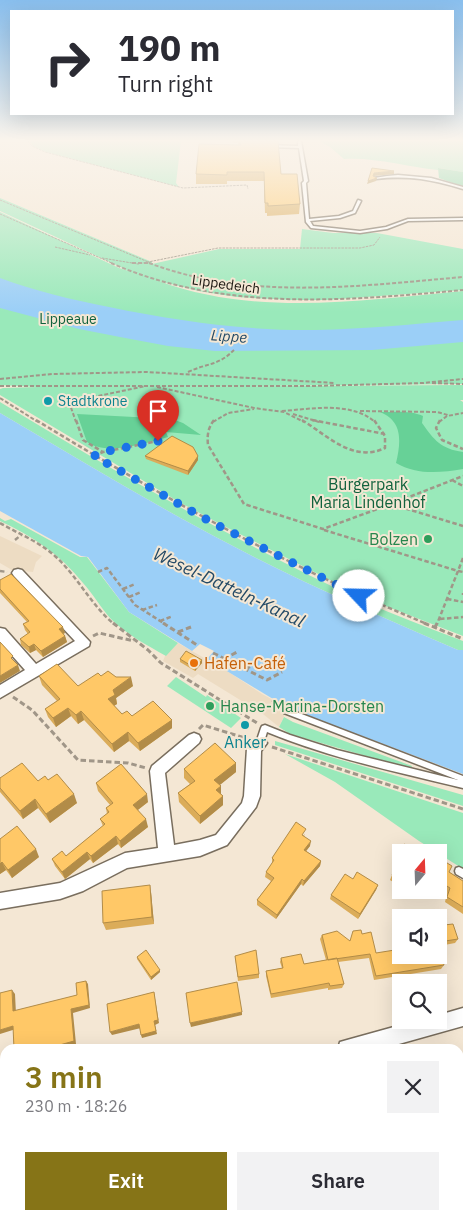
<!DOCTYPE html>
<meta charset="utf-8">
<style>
:root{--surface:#fff;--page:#f2f2f3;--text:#2b2b33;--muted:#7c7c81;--accent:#867417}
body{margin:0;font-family:"IBM Plex Sans",sans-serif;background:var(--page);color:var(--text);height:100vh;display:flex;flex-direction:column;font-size:19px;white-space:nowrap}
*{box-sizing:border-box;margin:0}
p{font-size:16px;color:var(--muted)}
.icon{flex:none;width:28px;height:28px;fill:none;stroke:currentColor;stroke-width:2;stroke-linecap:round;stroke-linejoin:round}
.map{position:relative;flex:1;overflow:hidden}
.details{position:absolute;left:0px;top:1044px;width:464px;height:176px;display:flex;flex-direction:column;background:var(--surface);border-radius:15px 15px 0 0;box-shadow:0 5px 20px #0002}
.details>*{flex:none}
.hud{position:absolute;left:10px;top:10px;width:444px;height:105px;border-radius:0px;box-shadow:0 5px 20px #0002;background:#fff;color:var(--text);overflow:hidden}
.needle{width:32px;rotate:19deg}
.buttons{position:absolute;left:392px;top:844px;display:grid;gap:10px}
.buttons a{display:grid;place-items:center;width:55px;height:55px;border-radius:0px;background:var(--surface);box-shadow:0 5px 20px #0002;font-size:25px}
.pin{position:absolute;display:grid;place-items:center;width:42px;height:42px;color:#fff;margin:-51px -21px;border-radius:50% 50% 50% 0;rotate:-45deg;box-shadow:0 0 5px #0007}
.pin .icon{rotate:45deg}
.me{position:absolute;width:55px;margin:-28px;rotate:294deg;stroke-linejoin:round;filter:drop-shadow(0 0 4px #0008)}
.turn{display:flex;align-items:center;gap:18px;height:105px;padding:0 25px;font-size:22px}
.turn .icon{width:65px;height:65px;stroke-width:2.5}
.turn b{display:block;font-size:35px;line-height:42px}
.round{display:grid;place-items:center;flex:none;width:52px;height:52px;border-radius:0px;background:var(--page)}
.headline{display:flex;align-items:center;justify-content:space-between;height:85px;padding:0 25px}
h1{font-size:30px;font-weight:600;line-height:38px;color:var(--accent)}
.cta{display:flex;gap:10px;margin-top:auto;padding:10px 25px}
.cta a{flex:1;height:58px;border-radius:0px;background:var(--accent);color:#fff;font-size:20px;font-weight:600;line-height:58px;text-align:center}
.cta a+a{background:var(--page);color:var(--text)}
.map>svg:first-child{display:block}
</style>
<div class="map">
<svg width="463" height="1219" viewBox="0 0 463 1219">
<rect width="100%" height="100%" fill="#f4e7d4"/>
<!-- built -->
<path fill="#eddcc3" d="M0,536L42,556L36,562L33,572L12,570L0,563Z
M178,643L227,671L262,694L288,708L279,727L263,714L198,674L193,678L163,661L165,656Z"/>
<!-- green -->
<path fill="#99e9ba" d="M30,141H181L176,183L179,187L46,152L33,146Z
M319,141H463V172L439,168L438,170C407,167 375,157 344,159L330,147Z
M0,198L152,262V264L219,249H300L302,229L333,233H377L463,249V290L325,300H293L237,297L199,291L159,281C255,317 364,300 463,291V384L137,387L463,385V400H460L463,402V636L383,605L332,581L224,526L179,502L0,395V389L3,388L38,387L0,385V212L119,268L129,271L0,211Z
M0,402C117,473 237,542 361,600C394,615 429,628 463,641V650H458C382,617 305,584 231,545C152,504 77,458 0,413Z
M0,518L5,521L11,519L80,557H87L129,612L178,643L166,656C147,645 127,635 111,619C101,608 93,594 83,583C61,555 32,536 0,521Z
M176,677L206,697L207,695L241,718L231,728L167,686Z
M284,717L293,722L412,766L411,769L290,734L279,727Z
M275,741L463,795V806L275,745Z
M285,754L463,813V869L419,841L335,782Z"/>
<!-- forest -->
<path fill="#67d197" d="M438,168L463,172V187L439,178Z
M380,412C394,412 410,410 423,416L422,423C434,440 441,449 463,452V469C440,473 416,475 396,463C401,442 403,421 380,412Z
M77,414L172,419L183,423L201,435L166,432L168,437C147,443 106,456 87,442Z"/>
<!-- water -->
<path fill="#9bcff7" d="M0,278C35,291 73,300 109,307C177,321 247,331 316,330C365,329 414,324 463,320V342L372,350L215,351L168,346L120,337L79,329L0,308Z
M0,413C77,458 152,504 231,545C305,584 382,617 458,650H463V774L288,708L207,659L214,651L200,644L192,651L129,612L88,557L81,556L0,511Z"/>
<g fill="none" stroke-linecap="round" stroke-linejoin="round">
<!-- service casing -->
<g stroke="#796e5e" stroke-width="3">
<path id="service" d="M298,141H301L308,181L306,183L309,219L339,216L353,211L358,200L361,201L355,213L340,218L310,221L313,226L360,231L386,227L408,219L463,218V220L408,221L387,229L360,233L311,228L306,222L302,183L304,181L299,148L270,147L268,146L270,145L298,146Z
M398,175L431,178L463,187V189C433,180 408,175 376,179L374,178L387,176Z
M286,708L463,776V788C397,772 330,758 267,732L263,745L260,746L257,745L256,743L261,728L262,726L265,725L290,735L337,750L458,780L284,713L283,711L284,709Z
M459,867L463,869V878L456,874L455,871L456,868Z"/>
</g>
<!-- minor casing -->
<g stroke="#796e5e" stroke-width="3">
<path id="minor" d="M18,569L22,570L90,642L89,646L0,698V685L25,670L0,642V628L5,629L36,664L75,641L14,576L12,573L14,570Z
M194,733L199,735L201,739L199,743L165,773L174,845L200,840L216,835L242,803L244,796L247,748L249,744L260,737L265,739L267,743L261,751L260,796L256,807L227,845L200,856L127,868L83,891L60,899L0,909V893L60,883L125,853L158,848L150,771L152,766L189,735Z
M463,1008V1026L381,1049H338L340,1042L347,1040L419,1020H439V1015Z
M5,1132V1152L0,1153V1133Z"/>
</g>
<!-- path-far3 -->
<path stroke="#a09688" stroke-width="1" stroke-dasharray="2.5 1" stroke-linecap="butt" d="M28,141L32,146L45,152L183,188L247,185L248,189
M0,200L153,264
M0,214L114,264
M55,247L90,255
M102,258L138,264L218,248H360L374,245L380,237"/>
<!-- path-far2 -->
<path stroke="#a09688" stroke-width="2" stroke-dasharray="4 2" stroke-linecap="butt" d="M111,263C223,312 344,301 463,290
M132,263H148
M149,263C250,301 358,286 463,277
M188,372C207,363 218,366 234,350
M0,379L52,374L147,372L335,383
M432,383L463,384
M0,386H313L423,383L463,379
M157,387L254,408L284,412L304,422
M0,398L38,422
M68,402V399L76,422
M69,402L146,386
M282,411C311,409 351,401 375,422
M360,411L437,412L448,415
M293,414L319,422
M213,422L228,413L254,409
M439,422L447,416L463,413"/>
<!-- path-far1 -->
<path stroke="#a09688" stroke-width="2.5" stroke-dasharray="4.5 2.5" stroke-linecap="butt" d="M36,420C162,497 291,568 427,624
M76,420L83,440L103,452
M214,420C208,428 207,435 208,445L244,504L323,529L391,504L463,526
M302,420C328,436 353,463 385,448V436L374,420
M312,420L385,434
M440,420L436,428L442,440L463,449
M94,456L103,452L158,441L162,445
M452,480L463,486
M391,504L463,476
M0,523C19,534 40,542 56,557C78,577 91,605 114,624
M324,530L458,571L437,624
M15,540L21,535
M463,558L458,571L463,572
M0,571L7,572
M98,572L107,568L135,605L165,624
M123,589L135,584
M463,593V595
M129,597L141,592
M447,599L463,602
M142,610L157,605
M440,619L463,617
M160,621L173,616"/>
<!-- path -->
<path stroke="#a09688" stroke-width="3" stroke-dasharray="5.5 3" stroke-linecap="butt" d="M113,623L148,650L161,663L257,723
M163,623L197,645
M424,623L463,639
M435,628L437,623
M178,632L191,627
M93,636L99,633L134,641
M213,653L267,680L282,672
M224,659L237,652
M245,669L257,663
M13,697L32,710L78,760L128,763L146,768
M272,700L280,707
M199,729L203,725L245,738
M272,747L463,809"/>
<!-- service -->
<use href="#service" fill="#fff" fill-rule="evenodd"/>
<!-- minor -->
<use href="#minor" fill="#fff" fill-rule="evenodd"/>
</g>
<!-- wall -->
<path fill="#dbac59" d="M232,141H278L281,174L300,204L299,214L267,216V213H265L264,181H227V184H196V174L238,145V143H233Z
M145,456H198V460L188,475L146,459Z
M0,580L65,633L63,634L65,636L67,642L43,657L36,650L30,653L21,645L20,639L28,634L25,630L23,624L27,622L0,593Z
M180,659L202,660V663L195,671L180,662Z
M39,676L78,686L101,676L116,677L133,686L116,698L117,704L114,706L122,714L132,716L172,720V728L140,751L129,741L114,752L84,720L78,724L71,716L56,727L48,717L45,709L57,701L42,685Z
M236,763V772L219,785L221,786V794L223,796V805L200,824L179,802L178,793L190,784L184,778V769Z
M0,778L38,781L48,780L77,803L50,823L38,808L23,819L0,792Z
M96,783L148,802L138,810L148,827L121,848L118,844L93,863L90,859L65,879L55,866L52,859L66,856L103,826L100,819L107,814L106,808L110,805L98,791Z
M305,834L304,836L310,846L306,851L321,861L320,866L303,886L301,884L276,919L257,905V900L271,881L265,877L266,872L272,864V858Z
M0,839L39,857L12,878L6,870L0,874Z
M401,852V887L390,880L392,875L401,860L397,858L399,853Z
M439,858L449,872L463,881V914L445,902L447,893L439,887Z
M353,879L378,885L376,890L358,919L330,899L331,895Z
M405,890H415L412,895Z
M151,892L154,924L106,930L103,923Z
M439,920L458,939L455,943L439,946Z
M362,934L376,953L444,965L441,969L374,980L369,958L338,962L344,984L342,988L328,990V988L271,998L266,976V971L282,968L280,962L281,958L304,964L326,960L320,939L322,935L350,941Z
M235,956L259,974V978L238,981Z
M137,957L160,972L151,980L137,959Z
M462,1055H463V1072L459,1058Z"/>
<!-- shaded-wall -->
<path fill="#b28c48" d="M394,171V174L374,176H373L374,173Z
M377,178L376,181L367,184L368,181Z
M198,456V460L188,475V471Z
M63,627L65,633L60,635L59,629Z
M65,636L67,642L43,657L41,651Z
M34,644L36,650L30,653L29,647Z
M202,660V663L195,671V668Z
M18,665L20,671L0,683V676Z
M131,677L133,686L116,698L117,704L110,708L108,699L113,690Z
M68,708L71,716L56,727L53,718Z
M81,711L84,720L78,724L76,715Z
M172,720V728L140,751L138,743Z
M128,732L129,741L114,752L112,744Z
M236,763V772L215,789L214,780Z
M221,786V795L216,790Z
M74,794L77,803L50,823L46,814Z
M147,794L148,802L135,812L133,805Z
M223,796V805L200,824V816Z
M35,799L38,808L23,819L20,811Z
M146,819L148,827L121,848L120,841Z
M116,836L118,844L93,863L91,856Z
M311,841L310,846L303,855L304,850Z
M36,849L39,857L12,878L8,870Z
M87,852L90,859L65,879L62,872Z
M321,861L320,866L303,886L304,881Z
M2,862L6,870L0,874V864Z
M302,879L301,884L276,919L277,915Z
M150,885L151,892L154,924L152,917Z
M378,885L376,890L358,919L360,914Z
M160,970V972L151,980V977Z
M86,981L88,984L90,1008L73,1013L76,1044L59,1049H45L71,1009Z
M12,990L15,994L16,1014L13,1011Z
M154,992L159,1023L155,1025L157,1034L142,1038L141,1035L154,1021Z
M242,1012V1015L191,1027L190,1023Z
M139,1024L141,1028L112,1035L110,1032Z
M13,1026L16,1029L0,1034V1030Z
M3,1072L5,1074V1097L0,1098Z
M58,1215H65L58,1217V1219H55V1216Z"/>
<!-- building -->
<path fill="#ffc867" stroke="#b28c48" d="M239,141H278L281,174H297L300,204L268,206V203H265L264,172H227V175L196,174L199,144L241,145Z
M372,168L394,171L374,173L373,176L377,178L368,181Z
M172,436L193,447L198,456L188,471L145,456Z
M11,574L63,627L59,629L65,636L41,651L34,644L29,647L20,639L30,632L23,624L29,621L0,589V580Z
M0,642L13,656L11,658L18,665L0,676Z
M186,651L202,660L195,668L180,659Z
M57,664L78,686L98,673L101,676L108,671L116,677H131L113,690L115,695L108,699L122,714L127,711L132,716L153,701L172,720L138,743L128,732L112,744L81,711L76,715L68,708L53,718L45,709L60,699L39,676Z
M215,743L236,763L214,780L221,786L216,790L223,796L200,816L178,793L195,781L184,769Z
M22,763L38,781L45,776L48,780L57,774L74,794L46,814L35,799L20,811L0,788V778Z
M121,764L147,794L133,805L146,819L120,841L116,836L91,856L87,852L62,872L52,859L62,851L66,856L105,824L100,819L109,812L106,808L113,803L96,783Z
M296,822L306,829L302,835L311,841L304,850L321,861L304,881L302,879L277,915L257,900L274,878L266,872L274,860L272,858Z
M17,826L36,849L8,870L2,862L0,864V839Z
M404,844L418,852H401V854L399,853Z
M439,858L452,866L449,872L463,881V907L447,897L450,888L439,881Z
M401,860V881L392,875Z
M357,872L378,885L360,914L331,895L345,874L353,879Z
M150,885L152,917L103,923L102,891Z
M442,919L444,925L453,924L458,939L439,942V920Z
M361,930L362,934L371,932L376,953L401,949V955H439V949L444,965L376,976L370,954L328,960L322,935L337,931L350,941L353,931Z
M146,950L160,970L151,977L137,957Z
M256,950L259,974L238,977L235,956Z
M301,954L304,964L337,958L344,984L330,986L329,983L271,994L266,971L283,968L281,958Z
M86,981L89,1005L71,1009L74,1041L45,1049H14L13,1026L0,1030V993L12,990L13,1011L77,995L76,983Z
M237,982L242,1012L190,1023L186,993Z
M154,992L158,1020L154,1021L156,1031L141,1035L139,1024L110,1032L107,1004Z
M3,1072V1094L0,1095V1073Z
M462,1081L463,1083V1115L459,1116V1082Z
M33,1215H58L55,1216V1219H34Z
M104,1215H124V1219H105Z
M209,1215H219L220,1218L210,1219Z"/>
<!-- sky -->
<linearGradient id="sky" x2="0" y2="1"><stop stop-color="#89bfee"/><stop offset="0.45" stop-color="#faf4ec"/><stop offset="1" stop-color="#faf4ec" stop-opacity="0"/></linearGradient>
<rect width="463" height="312" fill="url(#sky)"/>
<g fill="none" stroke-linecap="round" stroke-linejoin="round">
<!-- route -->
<path stroke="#1a73e8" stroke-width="9" stroke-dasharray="0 16.2" d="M158,441L103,452L94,456L211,522L359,596"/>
</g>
<!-- markers -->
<g fill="#0f9aa8" stroke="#f4e7d4" stroke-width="2">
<circle cx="48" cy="401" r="5"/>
<circle cx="245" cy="725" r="5"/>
</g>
<g fill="#2e9e5b" stroke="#f4e7d4" stroke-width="2">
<circle cx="428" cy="539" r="5"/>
<circle cx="210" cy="706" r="5"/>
</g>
<circle fill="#e8710a" stroke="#f4e7d4" stroke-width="2" cx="194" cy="663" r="5"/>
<g text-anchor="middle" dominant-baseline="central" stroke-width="4" stroke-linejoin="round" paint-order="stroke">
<!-- far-street labels -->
<g font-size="14" fill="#1e1913" stroke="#f4e7d4">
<text transform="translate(226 284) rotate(8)">Lippedeich</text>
</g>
<!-- far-park labels -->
<g font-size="14" fill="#11623d" stroke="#f4e7d4">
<text x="68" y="319">Lippeaue</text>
</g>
<!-- far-culture labels -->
<g font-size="14" fill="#0d838f" stroke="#f4e7d4" text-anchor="start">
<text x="58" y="401">Stadtkrone</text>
</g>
<!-- far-water labels -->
<g font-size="15" font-style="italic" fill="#244a66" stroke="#f4e7d4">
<text transform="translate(229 336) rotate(4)">Lippe</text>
</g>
<!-- park labels -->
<g font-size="16" fill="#11623d" stroke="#f4e7d4">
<text x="368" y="484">Bürgerpark<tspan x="368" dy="18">Maria Lindenhof</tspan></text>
</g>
<!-- leisure labels -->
<g font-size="16" fill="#27864d" stroke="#f4e7d4" text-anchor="end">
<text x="418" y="539">Bolzen</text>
<text x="220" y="706" text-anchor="start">Hanse-Marina-Dorsten</text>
</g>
<!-- food labels -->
<g font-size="16" fill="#c56008" stroke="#f4e7d4" text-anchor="start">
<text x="204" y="663">Hafen-Café</text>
</g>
<!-- culture labels -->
<g font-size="16" fill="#0d838f" stroke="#f4e7d4">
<text x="245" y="742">Anker</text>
</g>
<!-- water labels -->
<g font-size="18" font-style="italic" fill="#244a66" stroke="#f4e7d4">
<text transform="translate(229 587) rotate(25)">Wesel-Datteln-Kanal</text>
</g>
</g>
</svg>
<div class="buttons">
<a><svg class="needle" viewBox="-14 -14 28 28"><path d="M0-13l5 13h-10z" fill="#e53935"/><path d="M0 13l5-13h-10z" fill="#7c7c81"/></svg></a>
<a><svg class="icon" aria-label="sound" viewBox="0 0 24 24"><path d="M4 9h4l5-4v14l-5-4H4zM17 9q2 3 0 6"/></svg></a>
<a><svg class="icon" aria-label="search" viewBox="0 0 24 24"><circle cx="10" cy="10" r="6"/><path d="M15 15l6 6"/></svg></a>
</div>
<div class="pin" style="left:158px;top:441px;background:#d93025"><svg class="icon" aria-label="arrive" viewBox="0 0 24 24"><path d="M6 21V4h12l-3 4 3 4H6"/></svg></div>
<svg class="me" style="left:359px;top:596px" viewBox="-20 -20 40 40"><circle r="19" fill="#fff"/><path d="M0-13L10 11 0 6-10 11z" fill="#1a73e8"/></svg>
<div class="hud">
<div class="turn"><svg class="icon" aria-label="right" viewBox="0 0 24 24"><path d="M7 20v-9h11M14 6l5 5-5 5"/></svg><div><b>190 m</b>Turn right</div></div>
</div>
<section class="details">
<div class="headline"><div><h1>3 min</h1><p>230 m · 18:26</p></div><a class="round"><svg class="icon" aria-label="close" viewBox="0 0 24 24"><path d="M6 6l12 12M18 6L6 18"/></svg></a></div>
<div class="cta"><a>Exit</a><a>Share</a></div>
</section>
</div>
